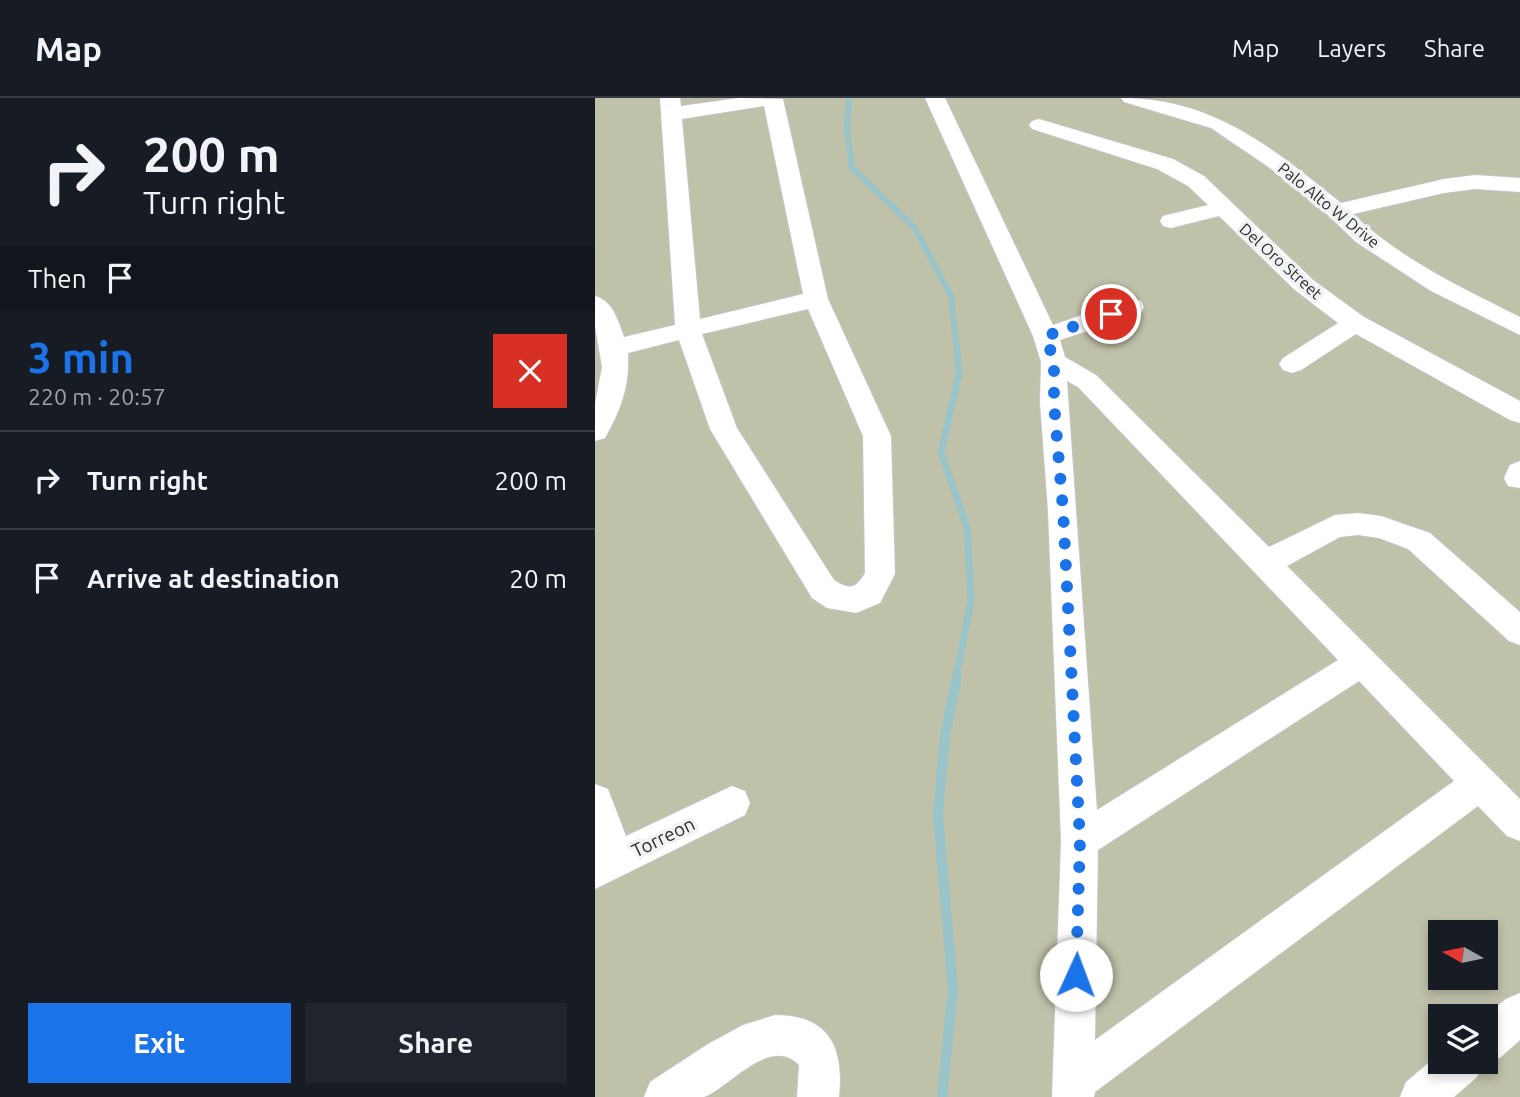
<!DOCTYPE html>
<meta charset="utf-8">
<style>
:root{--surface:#171b24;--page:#20242c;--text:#f1f3f6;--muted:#9ea1a6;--line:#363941;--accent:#1a73e8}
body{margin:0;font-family:Ubuntu,sans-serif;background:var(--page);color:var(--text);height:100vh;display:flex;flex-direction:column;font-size:26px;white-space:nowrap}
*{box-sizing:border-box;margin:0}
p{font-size:23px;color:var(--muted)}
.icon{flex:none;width:38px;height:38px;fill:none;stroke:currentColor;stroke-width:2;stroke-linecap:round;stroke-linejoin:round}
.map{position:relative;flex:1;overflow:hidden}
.side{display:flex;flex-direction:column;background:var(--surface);width:595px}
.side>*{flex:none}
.top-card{background:#171b24;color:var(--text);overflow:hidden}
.needle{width:46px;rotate:279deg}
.tools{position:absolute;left:833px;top:822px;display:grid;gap:14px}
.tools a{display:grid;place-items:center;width:70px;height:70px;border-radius:0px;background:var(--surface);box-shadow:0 4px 10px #0003;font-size:35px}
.pin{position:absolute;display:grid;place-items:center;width:60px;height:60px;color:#fff;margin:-30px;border:4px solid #fff;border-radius:50%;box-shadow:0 2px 7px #0007}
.me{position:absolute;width:77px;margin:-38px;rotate:2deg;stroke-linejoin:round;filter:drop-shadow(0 0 5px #0008)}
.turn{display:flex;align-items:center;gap:24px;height:147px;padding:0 28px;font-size:32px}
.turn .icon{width:91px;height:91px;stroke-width:2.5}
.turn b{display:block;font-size:49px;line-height:60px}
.then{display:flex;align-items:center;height:66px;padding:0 28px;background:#0003;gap:14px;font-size:26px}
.round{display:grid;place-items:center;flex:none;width:74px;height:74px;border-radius:0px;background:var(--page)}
.headline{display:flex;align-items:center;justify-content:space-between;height:119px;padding:0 28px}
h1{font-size:42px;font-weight:600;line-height:52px;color:var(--accent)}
.action{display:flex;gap:14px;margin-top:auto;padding:14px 28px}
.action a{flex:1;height:80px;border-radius:0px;background:var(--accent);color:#fff;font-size:28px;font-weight:600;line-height:80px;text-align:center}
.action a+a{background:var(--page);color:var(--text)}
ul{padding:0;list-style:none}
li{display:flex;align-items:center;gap:21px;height:98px;padding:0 28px;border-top:2px solid var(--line)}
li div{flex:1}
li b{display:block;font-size:26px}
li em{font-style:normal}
header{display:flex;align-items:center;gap:42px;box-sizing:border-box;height:98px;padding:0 35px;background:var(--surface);border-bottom:2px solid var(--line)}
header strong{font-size:33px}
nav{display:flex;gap:38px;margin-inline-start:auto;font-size:24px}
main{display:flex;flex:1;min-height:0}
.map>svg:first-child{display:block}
</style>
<header>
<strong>Map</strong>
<nav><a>Map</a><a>Layers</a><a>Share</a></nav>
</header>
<main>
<section class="side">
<div class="top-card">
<div class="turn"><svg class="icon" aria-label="right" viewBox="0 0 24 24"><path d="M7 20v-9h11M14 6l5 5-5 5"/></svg><div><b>200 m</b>Turn right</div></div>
<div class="then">Then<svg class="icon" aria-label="arrive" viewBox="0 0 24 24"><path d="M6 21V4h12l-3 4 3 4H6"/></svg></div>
</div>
<div class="headline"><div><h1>3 min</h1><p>220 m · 20:57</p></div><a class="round" style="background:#d93025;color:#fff"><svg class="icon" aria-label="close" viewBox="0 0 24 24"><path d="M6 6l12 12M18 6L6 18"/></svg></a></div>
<ul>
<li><svg class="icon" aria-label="right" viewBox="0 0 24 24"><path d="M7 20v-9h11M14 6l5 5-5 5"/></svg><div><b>Turn right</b></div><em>200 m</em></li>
<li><svg class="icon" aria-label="arrive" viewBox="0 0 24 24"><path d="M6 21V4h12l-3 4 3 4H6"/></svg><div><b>Arrive at destination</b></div><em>20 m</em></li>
</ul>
<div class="action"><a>Exit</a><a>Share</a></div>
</section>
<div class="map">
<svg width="925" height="999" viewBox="0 0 925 999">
<rect width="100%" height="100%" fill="#f1f2f3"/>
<!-- green -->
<path fill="#bfc1a9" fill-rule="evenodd" d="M0,0H925V999H0ZM845,835H891V880H845ZM845,919H891V964H845Z"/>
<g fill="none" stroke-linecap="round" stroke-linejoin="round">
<!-- stream-far2 -->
<path stroke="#99c4c9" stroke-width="6" d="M254,0L252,33L257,70L320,130L356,198L362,254"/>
<!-- stream-far1 -->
<path stroke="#99c4c9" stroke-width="7" d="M361,580L376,503L372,429L346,355L364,276L362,252"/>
<!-- stream -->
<path stroke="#99c4c9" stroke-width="10" d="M347,999L358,892L343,717L350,638L362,578"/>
<!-- minor casing -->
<g stroke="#c4c5c6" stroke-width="2">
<path id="minor" d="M65,0H85L86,8L144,0L188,1L233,201L296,338L300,476L285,505L261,515L232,510L217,500L115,331L84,242L33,255C35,287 26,312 10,340L0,343V306L7,269L0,228V198C18,203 23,222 29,239L80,227ZM169,8L208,196L105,221L87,21ZM213,211L268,338L270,475C261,491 254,492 239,482L142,330L107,236Z
M330,0H350L458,227L528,203L537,201L546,203L549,209L546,215L465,242L470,259L501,277L674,449L740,417L763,415L786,418L835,435L925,514V547L914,543L813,451L784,440L763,437L745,439L692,468L925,701V743L912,738L883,708L500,994L499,999H457L466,743L453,413L445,305L446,264L438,238ZM472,283L483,289L743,562L502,712ZM764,583L859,683L500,942L503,752Z
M526,0C619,0 677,50 746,105L849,81L880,77L925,80V94L880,91L849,95L758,116C805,161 867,190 925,219V237L836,193L761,144L734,118L675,70L616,30L529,4Z
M444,21L578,61L609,78L718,182L769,219L925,303V325L915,322L761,236L706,272L697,275L688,272L684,266L688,260L743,225L700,192L624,118L576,130L568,128L565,123L568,118L613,107L593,88L562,71L437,31L434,27L437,23Z
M925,363V390L913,388L909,380L915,367Z
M0,686L13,691L31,738L137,688L150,693L155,705L150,717L0,791Z
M925,895V942L906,959L891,965L890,964L889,919L911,901Z
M180,917C235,917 249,950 244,999H202L204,967C175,937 135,989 109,999C96,999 63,999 49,999L55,984L113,946L148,927Z
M845,955V964H888L882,979L859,999H805L811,984Z"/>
</g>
<!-- minor -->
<use href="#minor" fill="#fff" fill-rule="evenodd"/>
</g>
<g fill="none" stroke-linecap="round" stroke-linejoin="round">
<!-- route -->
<path stroke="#1a73e8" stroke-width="12" stroke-dasharray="0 21.6" d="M481,877L485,743L468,412L459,305V264L451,238L516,216"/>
</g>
<g text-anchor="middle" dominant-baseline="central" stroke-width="7" stroke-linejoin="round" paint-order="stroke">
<!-- far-street labels -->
<g font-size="16" fill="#2a2b2b" stroke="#f1f2f3">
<text transform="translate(734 107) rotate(39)">Palo Alto W Drive</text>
<text transform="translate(686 163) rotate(42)">Del Oro Street</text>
</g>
<!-- street labels -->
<g font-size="19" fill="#2a2b2b" stroke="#f1f2f3">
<text transform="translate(68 739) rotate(-26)">Torreon</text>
</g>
</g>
</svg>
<div class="tools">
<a><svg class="needle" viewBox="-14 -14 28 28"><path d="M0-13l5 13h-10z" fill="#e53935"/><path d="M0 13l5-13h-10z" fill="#9ea1a6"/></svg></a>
<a><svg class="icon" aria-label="layers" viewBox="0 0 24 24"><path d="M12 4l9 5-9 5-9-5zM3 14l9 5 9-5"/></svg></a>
</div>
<div class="pin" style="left:516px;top:216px;background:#d93025"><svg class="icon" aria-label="arrive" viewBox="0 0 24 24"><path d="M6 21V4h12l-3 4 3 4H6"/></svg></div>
<svg class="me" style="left:481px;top:877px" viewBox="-20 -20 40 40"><circle r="19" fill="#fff"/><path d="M0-13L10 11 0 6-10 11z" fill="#1a73e8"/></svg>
</div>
</main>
